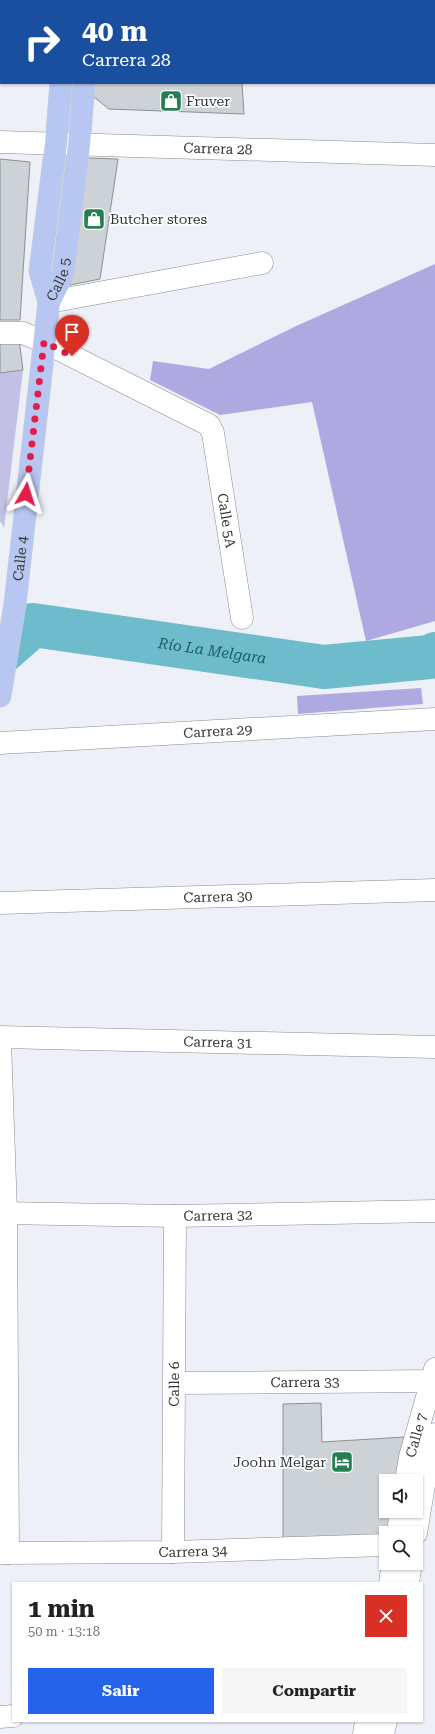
<!DOCTYPE html>
<html lang="es">
<meta charset="utf-8">
<style>
:root{--surface:#fff;--page:#f6f6f6;--text:#222;--muted:#767676;--accent:#2563eb}
body{margin:0;font-family:"Roboto Serif",serif;background:var(--page);color:var(--text);height:100vh;display:flex;flex-direction:column;font-size:15px;white-space:nowrap}
*{box-sizing:border-box;margin:0}
p{font-size:13px;color:var(--muted)}
.icon{flex:none;width:22px;height:22px;fill:none;stroke:currentColor;stroke-width:2;stroke-linecap:round;stroke-linejoin:round}
.map{position:relative;flex:1;overflow:hidden}
.sheet{position:absolute;left:12px;top:1582px;width:411px;height:140px;display:flex;flex-direction:column;background:var(--surface);border-radius:0px;box-shadow:0 1px 3px #0004}
.sheet>*{flex:none}
.hud{position:absolute;left:0px;top:0px;width:435px;height:84px;box-shadow:0 1px 3px #0004;background:#1a4fa0;color:#fff;overflow:hidden}
.tools{position:absolute;left:379px;top:1474px;display:grid;gap:8px}
.tools a{display:grid;place-items:center;width:44px;height:44px;border-radius:0px;background:var(--surface);box-shadow:0 1px 3px #0004;font-size:20px}
.pin{position:absolute;display:grid;place-items:center;width:34px;height:34px;color:#fff;margin:-41px -17px;border-radius:50% 50% 50% 0;rotate:-45deg;box-shadow:0 0 4px #0007}
.pin .icon{rotate:45deg}
.me{position:absolute;width:44px;margin:-22px;rotate:6deg;stroke-linejoin:round;filter:drop-shadow(0 0 3px #0008)}
.turn{display:flex;align-items:center;gap:14px;height:84px;padding:0 16px;font-size:18px}
.turn .icon{width:52px;height:52px;stroke-width:2.5}
.turn b{display:block;font-size:28px;line-height:34px}
.round{display:grid;place-items:center;flex:none;width:42px;height:42px;border-radius:0px;background:var(--page)}
.summary{display:flex;align-items:center;justify-content:space-between;height:68px;padding:0 16px}
h1{font-size:24px;font-weight:700;line-height:30px}
.cta{display:flex;gap:8px;margin-top:auto;padding:8px 16px}
.cta a{flex:1;height:46px;border-radius:0px;background:var(--accent);color:#fff;font-size:16px;font-weight:700;line-height:46px;text-align:center}
.cta a+a{background:var(--page);color:var(--text)}
.map>svg:first-child{display:block}
</style>
<div class="map">
<svg width="435" height="1734" viewBox="0 0 435 1734">
<rect width="100%" height="100%" fill="#edf1f7"/>
<!-- green -->
<path fill="#c3c0e5" d="M23,370L4,528L0,521V373Z"/>
<!-- forest -->
<path fill="#aea9e1" d="M435,264V621L366,641L312,402L220,415L150,380L153,361L209,369L294,327Z
M421,688L423,704L298,714L297,696Z"/>
<g fill="none" stroke-linecap="round" stroke-linejoin="round">
<!-- river -->
<path stroke="#6ebbcc" stroke-width="44" id="s1" d="M0,654L33,625L324,667L430,657L435,654"/>
</g>
<!-- building -->
<path fill="#ccd2d6" stroke="#8a9093" d="M102,0H167L102,1Z
M91,83H242L244,114L109,109L89,93Z
M87,158L118,159L100,279L70,285Z
M0,159L30,162L20,320H0Z
M19,339L23,370L0,373V341Z
M321,1403L322,1442L405,1437L398,1481H386V1511H393L390,1533H386V1537L283,1542V1404Z"/>
<g fill="none" stroke-linecap="round" stroke-linejoin="round">
<!-- minor casing -->
<g stroke="#878b90" stroke-width="23">
<g id="minor">
<path id="s2" d="M0,142L435,155"/>
<path d="M49,302L262,263"/>
<path id="s3" d="M0,333H23L44,342L209,425L213,433L242,618"/>
<path id="s4" d="M0,743L435,719"/>
<path id="s5" d="M0,903L435,890"/>
<path id="s6" d="M0,1037L435,1047"/>
<path d="M0,1042L6,1212L8,1553"/>
<path id="s7" d="M0,1213L175,1216L435,1211"/>
<path id="s8" d="M175,1383L435,1381"/>
<path id="s9" d="M406,1481L410,1457L435,1369"/>
<path d="M398,1533L401,1511"/>
<path d="M416,1533L428,1461L435,1434"/>
<path id="s10" d="M173,1552L175,1216"/>
<path id="s11" d="M0,1553L173,1552L386,1545"/>
<path d="M390,1583L393,1563"/>
<path d="M408,1583L411,1563"/>
<path d="M0,1717L13,1716"/>
<path d="M364,1734L366,1721"/>
<path d="M383,1734L386,1721"/>
</g>
</g>
<!-- major casing -->
<g stroke="#cecfcf" stroke-width="23">
<g id="major">
<path d="M69,1V0"/>
<path d="M91,1V0"/>
<path d="M49,302L40,271L56,144L61,83"/>
<path id="s12" d="M0,696L15,604L49,302L63,274L79,145L84,83"/>
</g>
</g>
<!-- minor -->
<use href="#minor" stroke="#fff" stroke-width="22"/>
<!-- major -->
<use href="#major" stroke="#b8c6f2" stroke-width="22"/>
</g>
<g fill="none" stroke-linecap="round" stroke-linejoin="round">
<!-- route -->
<path stroke="#e11d48" stroke-width="7" stroke-dasharray="0 12.6" d="M26,494L44,342L72,356"/>
</g>
<!-- icons -->
<defs>
<g id="shop-square" transform="scale(1.15)"><rect x="-9" y="-9" width="18" height="18" rx="4" fill="#277e52" stroke="#fff"/><path d="M-5-2.5h2.3a2.7 3.5 0 0 1 5.4 0H5L5.5 6h-11ZM-1.5-2.5h3a1.5 2.3 0 0 0-3 0Z" fill="#fff"/></g>
<g id="hotel-square" transform="scale(1.15)"><rect x="-9" y="-9" width="18" height="18" rx="4" fill="#277e52" stroke="#fff"/><path d="M-6-4.5h1.5V1H6V5H4.5V3h-9V5H-6ZM-4 0a1.8 1.8 0 1 1 3.6 0ZM.5 0V-2.5h3Q6-2.5 6 0Z" fill="#fff"/></g>
</defs>
<g fill-rule="evenodd">
<use href="#shop-square" x="171" y="101"/>
<use href="#shop-square" x="94" y="219"/>
<use href="#hotel-square" x="342" y="1462"/>
</g>
<g text-anchor="middle" dominant-baseline="central" stroke-width="3.5" stroke-linejoin="round" paint-order="stroke">
<!-- poi labels -->
<g font-size="14" fill="#343638" stroke="#fff" text-anchor="start">
<text x="186" y="101">Fruver</text>
<text x="110" y="219">Butcher stores</text>
<text x="326" y="1462" text-anchor="end">Joohn Melgar</text>
</g>
<!-- street labels -->
<g font-size="14" fill="#343638" stroke="#fff">
<text stroke="none"><textPath href="#s2" startOffset="218">Carrera 28</textPath></text>
<text stroke="none"><textPath href="#s12" startOffset="422">Calle 5</textPath></text>
<text stroke="none"><textPath href="#s3" startOffset="328">Calle 5A</textPath></text>
<text stroke="none"><textPath href="#s12" startOffset="139">Calle 4</textPath></text>
<text stroke="none"><textPath href="#s4" startOffset="218">Carrera 29</textPath></text>
<text stroke="none"><textPath href="#s5" startOffset="218">Carrera 30</textPath></text>
<text stroke="none"><textPath href="#s6" startOffset="218">Carrera 31</textPath></text>
<text stroke="none"><textPath href="#s7" startOffset="218">Carrera 32</textPath></text>
<text stroke="none"><textPath href="#s8" startOffset="130">Carrera 33</textPath></text>
<text stroke="none"><textPath href="#s10" startOffset="168">Calle 6</textPath></text>
<text stroke="none"><textPath href="#s9" startOffset="47">Calle 7</textPath></text>
<text stroke="none"><textPath href="#s11" startOffset="193">Carrera 34</textPath></text>
</g>
<!-- water labels -->
<g font-size="15" font-style="italic" fill="#1b5b68" stroke="#fff">
<text stroke="none"><textPath href="#s1" startOffset="225">Río La Melgara</textPath></text>
</g>
</g>
</svg>
<div class="tools">
<a><svg class="icon" aria-label="sound" viewBox="0 0 24 24"><path d="M4 9h4l5-4v14l-5-4H4zM17 9q2 3 0 6"/></svg></a>
<a><svg class="icon" aria-label="search" viewBox="0 0 24 24"><circle cx="10" cy="10" r="6"/><path d="M15 15l6 6"/></svg></a>
</div>
<div class="pin" style="left:72px;top:356px;background:#d93025"><svg class="icon" aria-label="arrive" viewBox="0 0 24 24"><path d="M6 21V4h12l-3 4 3 4H6"/></svg></div>
<svg class="me" style="left:26px;top:494px" viewBox="-20 -20 40 40"><path d="M0-17L14 15 0 8-14 15z" fill="#e11d48" stroke="#fff" stroke-width="4"/></svg>
<div class="hud">
<div class="turn"><svg class="icon" aria-label="right" viewBox="0 0 24 24"><path d="M7 20v-9h11M14 6l5 5-5 5"/></svg><div><b>40 m</b>Carrera 28</div></div>
</div>
<section class="sheet">
<div class="summary"><div><h1>1 min</h1><p>50 m · 13:18</p></div><a class="round" style="background:#d93025;color:#fff"><svg class="icon" aria-label="close" viewBox="0 0 24 24"><path d="M6 6l12 12M18 6L6 18"/></svg></a></div>
<div class="cta"><a>Salir</a><a>Compartir</a></div>
</section>
</div>
